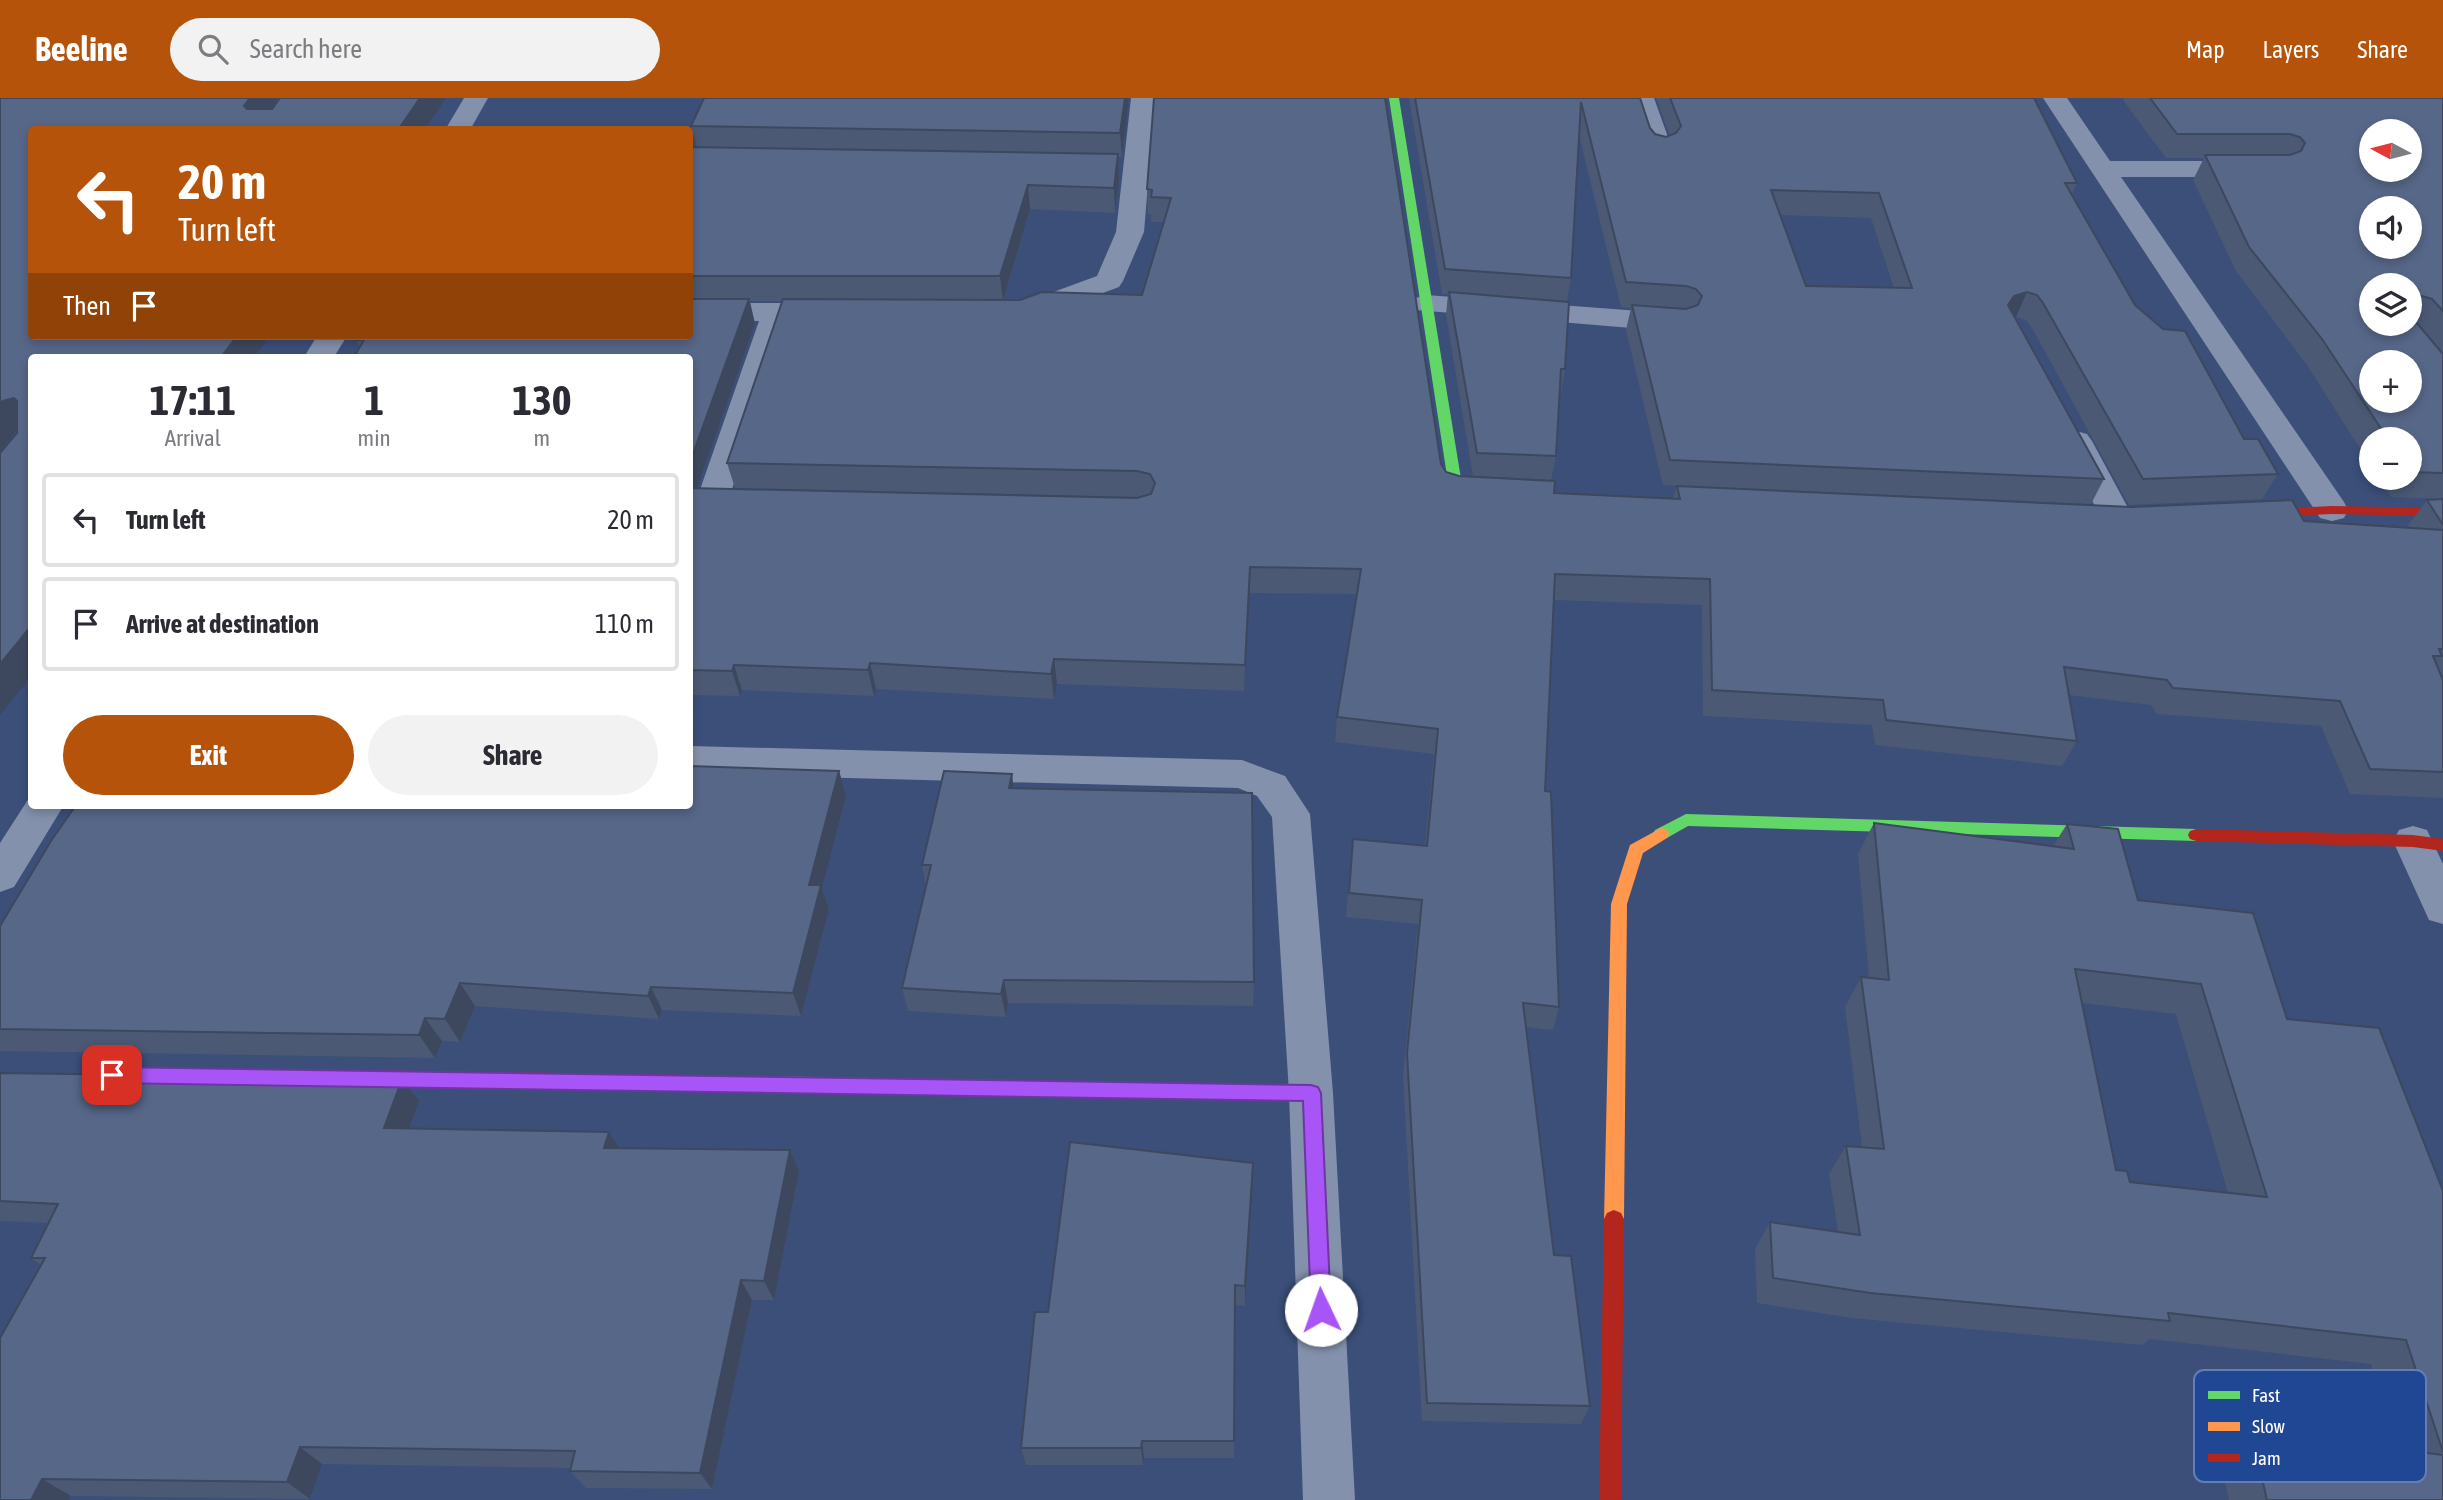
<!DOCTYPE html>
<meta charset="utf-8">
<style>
:root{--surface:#fff;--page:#f2f2f3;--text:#2b2b33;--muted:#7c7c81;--line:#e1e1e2;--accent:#b45309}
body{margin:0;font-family:"Asap Condensed",sans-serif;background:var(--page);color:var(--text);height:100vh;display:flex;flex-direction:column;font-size:26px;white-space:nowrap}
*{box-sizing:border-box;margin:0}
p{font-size:23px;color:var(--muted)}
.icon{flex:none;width:38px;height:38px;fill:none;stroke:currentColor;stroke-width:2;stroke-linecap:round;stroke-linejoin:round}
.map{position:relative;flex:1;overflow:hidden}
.drawer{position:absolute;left:28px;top:256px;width:665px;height:455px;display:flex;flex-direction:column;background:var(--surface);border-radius:7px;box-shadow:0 4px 10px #0003}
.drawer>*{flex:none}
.top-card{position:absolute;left:28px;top:28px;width:665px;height:214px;border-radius:7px;box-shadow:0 4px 10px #0003;background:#b45309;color:#fff;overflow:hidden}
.needle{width:46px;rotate:277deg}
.fabs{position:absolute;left:2359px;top:21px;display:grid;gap:14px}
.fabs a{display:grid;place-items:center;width:63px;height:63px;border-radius:50%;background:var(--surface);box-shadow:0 4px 10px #0003;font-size:35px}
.pin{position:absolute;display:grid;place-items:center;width:60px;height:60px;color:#fff;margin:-30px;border-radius:14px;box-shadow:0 4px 10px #0006}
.me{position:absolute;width:77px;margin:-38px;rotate:357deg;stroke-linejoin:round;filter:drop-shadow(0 0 5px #0008)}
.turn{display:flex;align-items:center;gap:24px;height:147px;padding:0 35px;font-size:32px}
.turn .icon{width:91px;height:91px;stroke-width:2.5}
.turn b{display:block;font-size:49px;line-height:60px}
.then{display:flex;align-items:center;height:66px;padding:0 35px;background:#0003;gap:14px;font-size:26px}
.eta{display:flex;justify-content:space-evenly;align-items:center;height:119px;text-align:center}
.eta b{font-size:42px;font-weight:700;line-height:49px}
.primary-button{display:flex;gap:14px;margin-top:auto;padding:14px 35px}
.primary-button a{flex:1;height:80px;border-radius:42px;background:var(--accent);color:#fff;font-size:28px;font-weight:700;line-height:80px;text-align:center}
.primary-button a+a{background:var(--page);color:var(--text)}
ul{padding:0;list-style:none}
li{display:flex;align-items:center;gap:21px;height:94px;margin:0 14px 10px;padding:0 21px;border:4px solid var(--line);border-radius:7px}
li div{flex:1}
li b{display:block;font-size:26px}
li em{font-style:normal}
header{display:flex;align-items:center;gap:42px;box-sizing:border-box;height:98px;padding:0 35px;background:var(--accent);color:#fff}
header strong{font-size:33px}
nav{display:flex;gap:38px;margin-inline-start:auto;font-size:24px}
.search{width:490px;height:63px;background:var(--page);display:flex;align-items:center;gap:18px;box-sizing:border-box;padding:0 24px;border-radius:38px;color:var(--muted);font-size:26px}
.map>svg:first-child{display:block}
</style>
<header>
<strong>Beeline</strong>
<div class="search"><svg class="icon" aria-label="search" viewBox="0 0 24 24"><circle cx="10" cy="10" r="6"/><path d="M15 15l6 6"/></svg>Search here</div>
<nav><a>Map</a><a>Layers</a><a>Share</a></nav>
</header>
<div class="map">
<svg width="2443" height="1402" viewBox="0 0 2443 1402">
<rect width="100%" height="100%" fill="#3b4f79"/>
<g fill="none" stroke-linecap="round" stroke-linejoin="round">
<!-- street -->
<path fill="#8391ac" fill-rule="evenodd" d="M464,0H488L470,32H445Z
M1131,0H1155L1144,134L1123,183L1119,189L1038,219L1028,222L1018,219L1014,213L1018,207L1097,178L1116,134Z
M1630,0H1654L1673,53L1669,58L1660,61L1651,58L1647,53Z
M2043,0H2067L2110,63H2250L2259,66L2263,71L2259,76L2250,79H2121L2344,404L2348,412L2344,420L2332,423L2320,420Z
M1426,197L1679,216L1689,219L1693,225L1689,231L1679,234L1416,212L1412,206L1416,200Z
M690,205H831L841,208L845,214L841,220L788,223L728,403L724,410L712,414L700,410L696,403L759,223H690Z
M317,238H347L334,259H304Z
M2076,333L2087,336L2092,343L2134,421L2130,429L2118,432L2106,429L2102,421L2060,343L2065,336Z
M690,648L1242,662L1285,678L1310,716L1333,995L1355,1402H1303L1289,995L1272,719L1257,698L1238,690L690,676Z
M31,697L32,707H64L14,789L0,794V745Z
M2413,728L2427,732L2443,766V826L2429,822L2393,743L2399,732Z"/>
<!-- fast -->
<path fill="#63d668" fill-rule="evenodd" d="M1389,0H1399L1462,387L1493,389L1498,390V396L1456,395L1449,391Z
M1686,716L2196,731L2202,733L2204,737L2202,741L2196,743L1688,728L1667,740H1655L1653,736L1655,732Z
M756,978L1088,984L1094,986L1097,992L1094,998L1088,1000L756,994L750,992L747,986L750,980Z"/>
<!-- slow -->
<path fill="#ff974d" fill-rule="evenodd" d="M1661,730L1667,732L1669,736L1667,740L1643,755L1627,806L1624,1121L1621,1127L1614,1130L1607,1127L1604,1121L1611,806L1630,747Z"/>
<!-- jam -->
<path fill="#b3261e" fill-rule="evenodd" d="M2332,408L2443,410V418L2332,416L2246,420L2239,416L2246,412Z
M2196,731L2413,737L2443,741V753L2413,749L2196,743L2190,741L2188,737L2190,733Z
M352,972L756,978L762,980L765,986L762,992L756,994L352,988L346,986L343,980L346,974Z
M1088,984L1311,987L1317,989L1320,995L1317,1001L1311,1003L1088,1000L1082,998L1079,992L1082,986Z
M1614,1112L1621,1115L1624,1121L1621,1402H1599L1604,1121L1607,1115Z"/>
</g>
<!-- wall -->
<path fill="#4b5975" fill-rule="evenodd" d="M1129,0L1122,59H1118L1119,81L1115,115L1030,111L1004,201L1142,197L1163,124H1151V116H1148L1147,91L1154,0L1446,374L1459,378L1554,395L1673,401L1677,388L2410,430L2408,427L2427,402L2443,401V577H2441L2443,582V700L2350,696L2321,628L2157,616L2151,607L2069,597L2077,643L2062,668L1875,647L1872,627L1703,618L1702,507L1554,502L1545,693L1559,909L1553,932L1526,929L1554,1157L1590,1308L1581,1326L1422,1323L1403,978L1418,826L1346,819L1353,741L1425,748L1434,656L1335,644L1337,619L1356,496L1250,495L1244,593L1057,586L1054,601L876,591L874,598L742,592L740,598L690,597V259L360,249L356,242L690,238V49H697L691,28ZM750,203H782L727,365L735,390L1141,399L1137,400L697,390L755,226Z
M1409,0H1640L1650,30L1655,36L1666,39L1670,38L1656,0H2034L2077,85L2072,96L2135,207L2244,341L2278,376L2262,401L2129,407L2032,230L2026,222L2016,219L2104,381L2091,406L1663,387L1626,232L1631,210L1621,209L1579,37L1571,180L1567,203L1565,271L1561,295H1559L1556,358L1551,382L1473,378L1446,217L1448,196H1442ZM1780,117L1871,120L1894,190L1806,188Z
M2123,0H2443V401L2391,399L2378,380H2410V341H2371V368L2307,267L2236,173L2193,82L2204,60H2166L2125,5Z
M839,673L846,698L822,790L829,811L801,918L662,912L659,921L475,908L460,944L442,943L435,960L0,953V828Z
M1014,691L1254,884L1253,908L1008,905L1006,919L908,913L902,890L926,788L922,767Z
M1874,725L2053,748L2067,726L2138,802L2287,921L2443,1093V1402H2229L2219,1356L2251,1333L2398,1351L2371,1266L2150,1241L2142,1247L1851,1220L1757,1205L1755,1151L1770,1124L1838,1133L1829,1076L1846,1048L1862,1049L1845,909L1861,879L1869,880L1858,756ZM2082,905L2176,916L2228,1095L2130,1084L2116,1072Z
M0,975L419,1003L410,1030L619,1050L790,1052L799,1073L774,1202H752L712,1391L586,1390L570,1373L571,1370L322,1366L310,1401L71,1398L69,1402H0L41,1167L31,1160L48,1125L0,1123Z
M1253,1086L1245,1208L1235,1207L1234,1360H1144L1143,1367H1026L1021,1350L1048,1214Z"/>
<!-- shaded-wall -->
<path fill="#3d485f" d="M250,0H278L256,32L244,8Z
M420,0H446L424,32H398Z
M1125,0H1129L1122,59L1120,35Z
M1118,56L1119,81L1115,115L1114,90Z
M1028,87L1030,111L1003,203L1000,178Z
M2027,194L2016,219L2008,207L2014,198Z
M2422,198L2410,217V200Z
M749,201L755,226L697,390L690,392V364Z
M237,238H270L254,259H221Z
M14,300L31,325L20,328L0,353V306L3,303Z
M1250,469V495L1244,593L1245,567Z
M32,527V577L0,617V566Z
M1054,561L1057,586L1054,601L1051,576Z
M870,565L876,591L874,598L868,572Z
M734,567L742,592L740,598L732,573Z
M839,673L846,698L822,790L829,811L801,918L793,895L809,787Z
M1012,676L1015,701L1009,690Z
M1004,882L1008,905L1006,919L1001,896Z
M460,885L475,908L460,944L445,921Z
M651,889L662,912L659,921L648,898Z
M425,920L442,943L435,960L419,937Z
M402,981L419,1003L402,1052L384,1030Z
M609,1034L622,1055L604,1050Z
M790,1052L799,1073L774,1202L764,1183Z
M1253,1065V1086L1245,1208V1188Z
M741,1182L752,1202L712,1391L700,1375Z
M1142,1343L1144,1360L1143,1367L1141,1350Z
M300,1349L322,1366L310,1401L287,1384Z
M42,1381L71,1398L69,1402H31Z"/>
<!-- building -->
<path fill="#576788" stroke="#3d485f" stroke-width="2" fill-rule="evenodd" d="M0,0H250L244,8L247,11H272L280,0H420L398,32H32V238H237L221,259H32V527L0,566V355L17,335V303L14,300L3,303L0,306Z
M704,0H1125L1120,35L691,28Z
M1154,0H1385L1441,366L1446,374L1459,378L1555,383L1554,395L1680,401L1677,388L2132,409L2292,402L2304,423L2443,432V551H2439L2442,558H2433L2443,582V674L2370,671L2340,603L2173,590L2167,582L2064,569L2077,643L1886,622L1883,602L1712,592L1710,481L1555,476L1545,693L1551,694L1559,909L1523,905L1554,1157L1571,1158L1590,1308L1427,1305L1407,955L1422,802L1349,795L1353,741L1427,748L1438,631L1337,619L1361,471L1250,469L1245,567L1054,561L1051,576L870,565L868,572L734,567L732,573L690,572V390L1137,400L1151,396L1155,385L1150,376L1137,373L727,365L783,201L1020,202L1042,194L1142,197L1171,100L1151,99L1152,92L1147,91Z
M1415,0H1640L1650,30L1655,36L1666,39L1676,35L1681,28L1670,0H2034L2077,85H2065L2135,207L2163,231L2185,233L2244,341H2258L2278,376L2143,381L2043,205L2037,197L2027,194L2014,198L2008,207L2104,381L1670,362L1632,207L1686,211L1698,207L1702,198L1696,191L1686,188L1626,184L1581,4L1571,180L1445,171ZM1771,92L1879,95L1912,190L1806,188Z
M2150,0H2443V213L2432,201L2422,198L2410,200V187H2371V226H2410V217L2443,256V375L2410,374V341H2388L2322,241L2249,149L2205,57H2290L2301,53L2305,45L2300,39L2290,36H2177ZM2371,33H2410V72H2371ZM2371,110H2410V149H2371ZM2371,264H2410V303H2371Z
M690,49L1118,56L1114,90L1028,87L1000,178H690Z
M1449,194L1569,204L1565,271H1561L1556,358L1477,355Z
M690,201H749L690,364V259H354L364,242H356L359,238H690Z
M2443,401V427L2427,402Z
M690,668L839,673L809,787H821L793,895L651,889L648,898L460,885L445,921L425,920L419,937L0,931V828L51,743L76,707H690Z
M944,673L1012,676L1009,690L1252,695L1254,884L1004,882L1001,896L902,890L931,767H922Z
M1874,725L2074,751L2067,726L2118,731L2138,802L2253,815L2287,921L2379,930L2443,1093V1354L2406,1242L2168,1215L2170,1223L1870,1195L1773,1180L1770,1124L1860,1137L1846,1048L1884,1051L1861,879L1889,882ZM2075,871L2201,886L2267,1099L2130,1084L2127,1073L2116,1072Z
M0,975L402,981L384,1030L609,1034L604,1050L790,1052L764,1183L741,1182L700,1375L570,1373L575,1353L300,1349L287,1384L42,1381L31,1402H0V1240L45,1160H31L58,1106L0,1103Z
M1070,1044L1253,1065L1245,1188L1235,1187L1234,1343H1142L1141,1350H1021L1035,1214H1048Z
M2251,1333L2443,1357V1402H2267Z"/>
<!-- route -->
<path fill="#a855f7" stroke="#6d37a1" stroke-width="2" d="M112,969L1311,987L1318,989L1321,995L1331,1212L1328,1219L1321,1222L1314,1219L1311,1212L1303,1003L112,985L105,982L103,977L105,971Z"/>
<!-- legend -->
<rect x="2194" y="1272" width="232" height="112" rx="10" fill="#204794" stroke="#637eb4" stroke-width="2"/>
<rect x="2208" y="1293" width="32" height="8" fill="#63d668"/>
<rect x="2208" y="1324" width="32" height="9" fill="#ff974d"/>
<rect x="2208" y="1356" width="32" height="8" fill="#b3261e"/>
<g font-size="19" fill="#fff">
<text x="2252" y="1304">Fast</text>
<text x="2252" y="1335">Slow</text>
<text x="2252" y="1367">Jam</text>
</g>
</svg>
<div class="fabs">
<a><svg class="needle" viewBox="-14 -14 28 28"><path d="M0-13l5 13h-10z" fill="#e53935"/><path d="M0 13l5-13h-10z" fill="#7c7c81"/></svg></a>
<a><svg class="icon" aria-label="sound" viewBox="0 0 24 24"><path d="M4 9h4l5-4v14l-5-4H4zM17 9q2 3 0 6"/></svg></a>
<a><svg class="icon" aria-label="layers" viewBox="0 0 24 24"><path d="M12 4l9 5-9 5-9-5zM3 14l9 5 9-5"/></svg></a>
<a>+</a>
<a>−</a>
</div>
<div class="pin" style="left:112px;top:977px;background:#d93025"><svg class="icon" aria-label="arrive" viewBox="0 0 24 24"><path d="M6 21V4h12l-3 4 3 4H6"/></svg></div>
<svg class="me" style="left:1321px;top:1212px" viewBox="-20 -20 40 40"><circle r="19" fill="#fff"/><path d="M0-13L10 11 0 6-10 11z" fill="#a855f7"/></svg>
<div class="top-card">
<div class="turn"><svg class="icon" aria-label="left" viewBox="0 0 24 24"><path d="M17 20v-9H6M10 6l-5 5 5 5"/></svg><div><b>20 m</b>Turn left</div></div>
<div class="then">Then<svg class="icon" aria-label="arrive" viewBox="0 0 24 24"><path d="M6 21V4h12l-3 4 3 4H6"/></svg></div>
</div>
<section class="drawer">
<div class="eta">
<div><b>17:11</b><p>Arrival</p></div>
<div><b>1</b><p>min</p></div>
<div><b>130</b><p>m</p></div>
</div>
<ul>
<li><svg class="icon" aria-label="left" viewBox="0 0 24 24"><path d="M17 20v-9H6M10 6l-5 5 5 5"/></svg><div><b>Turn left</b></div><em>20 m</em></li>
<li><svg class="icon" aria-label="arrive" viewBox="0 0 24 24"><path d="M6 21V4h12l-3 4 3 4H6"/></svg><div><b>Arrive at destination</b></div><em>110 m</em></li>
</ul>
<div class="primary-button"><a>Exit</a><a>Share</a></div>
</section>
</div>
